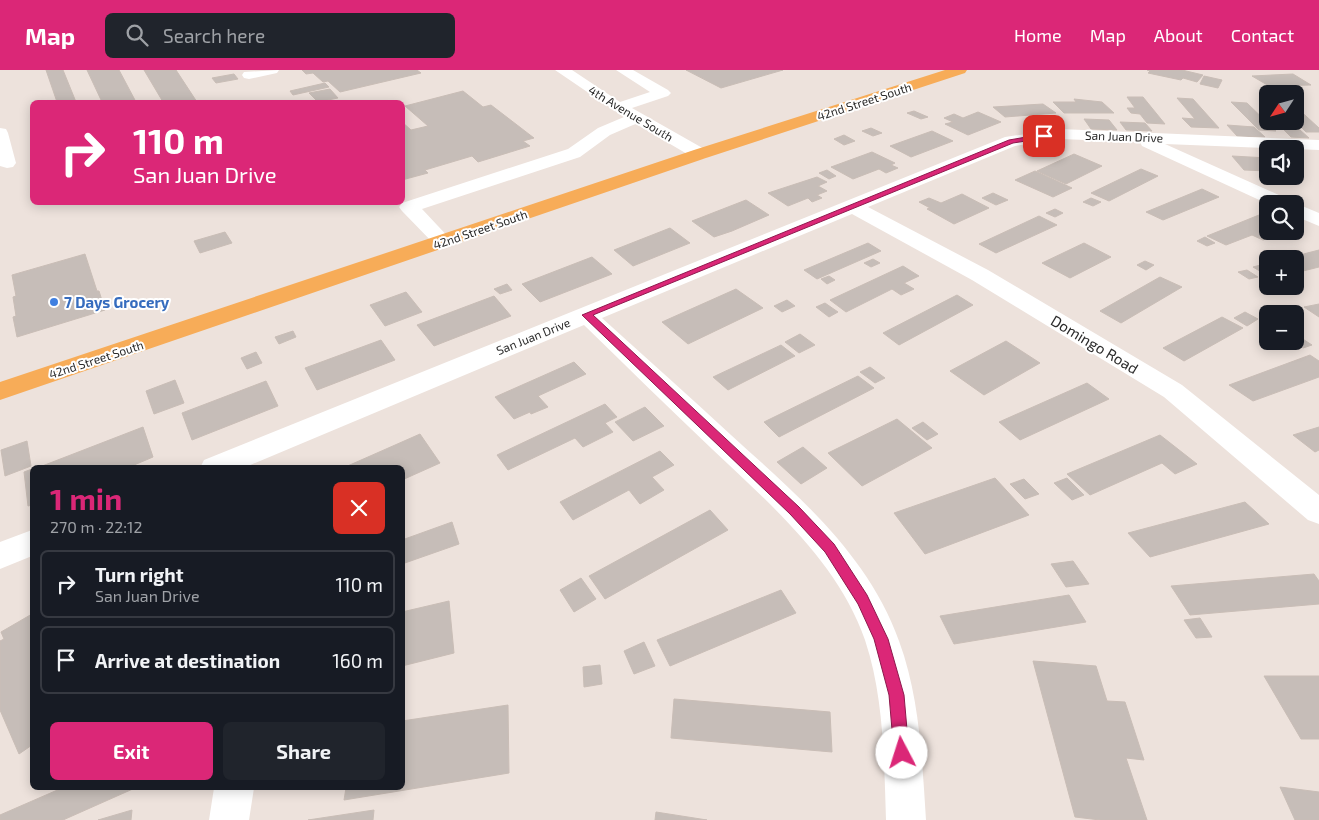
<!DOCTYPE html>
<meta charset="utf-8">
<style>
:root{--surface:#171b24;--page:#20242c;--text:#f1f3f6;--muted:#9ea1a6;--line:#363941;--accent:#db2777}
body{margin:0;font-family:"Exo 2",sans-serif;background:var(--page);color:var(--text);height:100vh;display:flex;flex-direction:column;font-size:19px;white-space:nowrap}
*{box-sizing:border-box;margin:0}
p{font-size:16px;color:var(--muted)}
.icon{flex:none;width:28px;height:28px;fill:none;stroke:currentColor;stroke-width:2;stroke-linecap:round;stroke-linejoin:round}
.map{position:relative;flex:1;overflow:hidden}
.details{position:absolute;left:30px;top:395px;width:375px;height:325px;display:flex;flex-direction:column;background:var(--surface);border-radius:8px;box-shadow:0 2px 12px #0003}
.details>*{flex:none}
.guide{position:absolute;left:30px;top:30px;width:375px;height:105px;border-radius:8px;box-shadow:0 2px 12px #0003;background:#db2777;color:#fff;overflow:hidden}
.needle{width:32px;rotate:234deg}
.buttons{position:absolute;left:1259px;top:15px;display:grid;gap:10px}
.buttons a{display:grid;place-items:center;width:45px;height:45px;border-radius:8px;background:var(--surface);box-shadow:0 2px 12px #0003;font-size:25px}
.pin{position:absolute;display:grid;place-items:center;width:42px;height:42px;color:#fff;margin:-21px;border-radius:10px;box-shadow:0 2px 8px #0006}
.me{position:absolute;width:55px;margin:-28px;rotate:355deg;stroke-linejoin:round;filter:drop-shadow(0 0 4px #0008)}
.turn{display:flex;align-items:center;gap:18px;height:105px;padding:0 20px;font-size:22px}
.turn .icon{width:65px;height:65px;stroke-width:2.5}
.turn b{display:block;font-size:35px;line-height:42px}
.round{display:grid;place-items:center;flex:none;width:52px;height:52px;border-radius:8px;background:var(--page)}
.head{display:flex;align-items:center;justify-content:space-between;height:85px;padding:0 20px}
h1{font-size:30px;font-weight:700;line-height:38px;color:var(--accent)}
.button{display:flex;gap:10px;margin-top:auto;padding:10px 20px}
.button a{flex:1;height:58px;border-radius:8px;background:var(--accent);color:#fff;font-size:20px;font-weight:700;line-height:58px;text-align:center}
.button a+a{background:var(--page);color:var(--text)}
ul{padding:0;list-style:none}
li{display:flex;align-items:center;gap:15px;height:68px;margin:0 10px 8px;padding:0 10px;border:2px solid var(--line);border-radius:8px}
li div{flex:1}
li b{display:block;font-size:19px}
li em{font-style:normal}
header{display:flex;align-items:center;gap:30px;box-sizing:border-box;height:70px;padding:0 25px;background:var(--accent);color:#fff}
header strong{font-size:24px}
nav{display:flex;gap:28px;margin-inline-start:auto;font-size:18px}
.search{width:350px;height:45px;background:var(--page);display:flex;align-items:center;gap:12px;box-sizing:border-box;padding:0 18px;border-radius:8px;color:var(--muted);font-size:19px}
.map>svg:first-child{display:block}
</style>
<header>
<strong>Map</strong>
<div class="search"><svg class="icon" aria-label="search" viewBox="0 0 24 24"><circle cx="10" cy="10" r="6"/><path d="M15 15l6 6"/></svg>Search here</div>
<nav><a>Home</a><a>Map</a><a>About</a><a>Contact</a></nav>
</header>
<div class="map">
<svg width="1319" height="750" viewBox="0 0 1319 750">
<rect width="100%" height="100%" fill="#ede2dc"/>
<!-- building -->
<path fill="#c6bdb8" stroke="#c9bdb6" d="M46,0H63L76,32H57Z
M87,0H119L136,32H102Z
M144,0H176L197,32H163Z
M302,0H417L421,3L340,22L328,11L323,12L313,3L306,4Z
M686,0H783L721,18Z
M1147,0H1182L1203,5L1197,12L1183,8L1181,10L1148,3L1150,1Z
M234,4L238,9L216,13L212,8Z
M1293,4L1311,15L1269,16L1252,6Z
M1204,6L1222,10L1218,18L1200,14Z
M325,13L329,17L293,25L290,21Z
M330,19L338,28L318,32L309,23Z
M463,21L483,37L491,35L534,68L523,71L530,76L478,92L472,86L425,100L428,103L402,110V52L411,60L428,56L405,36Z
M1127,27H1143L1165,54L1147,53L1140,44L1131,43L1127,38H1135Z
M1177,28L1193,29L1219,58L1191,57L1182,48L1195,49Z
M1074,29L1102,32L1114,43H1064L1053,32H1076Z
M1231,32L1247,33L1276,61L1259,60Z
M1043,34L1056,43L1005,47L993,37Z
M1295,36L1319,58V62H1306L1295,51Z
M914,41L928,47L921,49L907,43Z
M978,42L1001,52L968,65L945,54L953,52L944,48L954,44L963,48Z
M1084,49L1109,50L1117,60L1091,59Z
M1120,52L1145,53L1152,61L1126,60Z
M1227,55L1254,57L1265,67L1237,66Z
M871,58L882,63L873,66L862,61Z
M1283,59L1300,60L1309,68L1291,67Z
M932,61L953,71L911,87L890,76Z
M844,65L855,71L844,75L834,69Z
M872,82L895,93L891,95L898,98L886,103L879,99L853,109L831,97Z
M1074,84L1102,96L1066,114L1037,101Z
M1232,86L1268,88V101L1244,100Z
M1141,99L1158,106L1109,131L1091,123Z
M827,100L836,106L829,109L819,103Z
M1035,101L1072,118L1053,127L1015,110Z
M817,107L827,112L818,116L827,121L817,125L822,128L812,132L808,128L788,136L768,123Z
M1202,119L1219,127L1163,150L1146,142Z
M993,123L1008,130L996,135L982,128Z
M962,124L989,138L954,154L927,139L930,138L919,132L929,128L941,133Z
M1091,128L1101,132L1093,136L1083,132Z
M746,130L769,145L732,161L714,167L692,151Z
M1055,139L1063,143L1055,147L1046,143Z
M1259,145L1268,149V158L1260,161L1271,167L1263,170L1252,165L1226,175L1207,166Z
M1039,146L1057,155L996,183L979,174Z
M670,158L690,173L633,196L614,180Z
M225,162L232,173L200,183L194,171Z
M1205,167L1215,173L1207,176L1197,171Z
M868,173L881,181L817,209L804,200Z
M1084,173L1111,187L1070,208L1042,193Z
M1319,180V197L1295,203V189H1284Z
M85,184L97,221H99L105,240L17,267L13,247L16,246L13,227L16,226L12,205Z
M592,187L612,204L540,232L522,214Z
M873,189L880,193L871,197L864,193Z
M1145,191L1154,195L1146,200L1137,195Z
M1268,193V206L1253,197Z
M903,196L919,206L904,213L914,219L901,225L892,219L846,242L830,230Z
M1247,200L1258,207L1249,209L1238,202Z
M829,206L835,210L827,214L821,209Z
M1160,207L1182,217L1121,253L1100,241Z
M507,214L512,220L500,224L494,219Z
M736,219L763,238L688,274L662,252Z
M406,222L422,242L385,256L370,235Z
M957,225L973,235L899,275L883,263Z
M494,226L511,246L434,276L417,255Z
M787,230L795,236L782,242L774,236Z
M825,233L838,242L829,247L816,237Z
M1319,234V247L1304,237Z
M1245,242L1258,249L1247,256L1234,248Z
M1222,247L1243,258L1184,291L1163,278Z
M293,261L296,267L279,274L275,267Z
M800,264L815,275L799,283L785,272Z
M1295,264L1312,275L1303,278L1293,271H1295Z
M381,270L395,290L317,320L305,298Z
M1006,271L1040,293L984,325L950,301Z
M781,275L795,286L728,320L713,307Z
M256,282L262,293L247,299L241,288Z
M1310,285L1319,291V307L1253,331L1229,315Z
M574,292L586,304L538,326L548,337L531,344L530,342L514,349L495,327Z
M870,297L885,308L875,313L860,302Z
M858,306L874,318L779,367L764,352Z
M175,310L184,333L154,344L146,321Z
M266,311L278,336L192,370L182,343Z
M1087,313L1109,329L1020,370L999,352Z
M605,334L617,347L605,353L613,362L583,377L575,368L508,400L497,385Z
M645,337L664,356L633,371L615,352Z
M897,349L932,378L862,416L828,383Z
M923,352L938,364L927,370L912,358Z
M143,357L153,387L127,398H37Z
M1319,357V380L1315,382L1293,365Z
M420,364L440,393L402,410V398H343Z
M1160,365L1197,394L1175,404L1162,393L1090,425L1067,404Z
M27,371L31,396L5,406L1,380Z
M803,377L827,398L801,414L777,392Z
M660,381L674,395L652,407L664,420L640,434L629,420L573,450L560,432Z
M32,399V435L28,436L24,402Z
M995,408L1029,445L925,484L894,443Z
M1067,408L1084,425L1072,430L1054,413Z
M1024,409L1039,424L1025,429L1010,414Z
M1245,432L1269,454L1150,487L1128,463Z
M710,440L728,460L605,529L589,506Z
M452,452L459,474L402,494V470Z
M1073,491L1089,514L1066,517L1051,494Z
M1314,504L1319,511V534L1190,545L1171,516Z
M581,508L596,529L574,542L560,520Z
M781,520L796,543L670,596L657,570Z
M1069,525L1086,552L954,574L940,546Z
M449,531L454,583L402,596V542Z
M32,544V675L19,684L0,640V571L4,569L1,562Z
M1200,548L1212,567L1196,568L1184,550Z
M644,572L655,596L634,604L624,581Z
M1033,591L1096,596L1107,631L1125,632L1144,690L1126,688L1147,750H1100L1075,747Z
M600,595L602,614L584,617L583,597Z
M1264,606H1319V669H1301Z
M674,629L830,642L832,682L671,668Z
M508,635L509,703L344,730L346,718H402V651Z
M1280,717L1319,722V750H1295Z
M62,718H135L63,750H0V745Z
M132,740L131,750H98Z
M374,740L373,750H308Z
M656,742L707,750H655Z"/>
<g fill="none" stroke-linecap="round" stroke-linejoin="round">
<!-- minor -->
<path fill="#fff" fill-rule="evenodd" d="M279,0L277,3L249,9L244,8L242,5L244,2Z
M555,0H572L620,32L650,22L616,0H633L668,20L671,23L668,26L632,38L706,80L709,84L706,88L700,89L694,88L636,54L633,55L610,65L580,87L422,139L453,172L450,176L443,178L436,176L402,141L399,137L402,133L568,79L598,58L624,47Z
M0,58L6,59L8,63L16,93L13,97L7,98L0,96Z
M1060,59L1319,70V80L1165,74L1290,130L1292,134H1268L1142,76L1140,72L1060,69L1015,76L868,137L988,200L1182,315L1319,425V454L1308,450L1164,327L972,210L852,144L602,248C645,287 689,326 731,365C797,425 868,484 899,571C920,628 922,690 926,750H886C884,690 884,627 865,570C838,492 770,434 712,379C669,338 627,297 584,255L243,398H200L204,390L1005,67Z
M1295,133L1319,143V156L1295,146V134H1293Z
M32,460V486L0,499V472Z
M214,718H254L249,750H209Z"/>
<!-- major -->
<path fill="#f7ac58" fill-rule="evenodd" d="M945,0H967L965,3L706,88L0,330V312L694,80Z"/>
</g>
<!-- route -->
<path fill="#db2777" stroke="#8e194d" d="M1044,64L1047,66L1046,68L1013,73L593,245L799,437L834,474L867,525L888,569L904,625L909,683L907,688L902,691L896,688L894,683L889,625L874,569L858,534L825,482L790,444L582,245L1009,70Z"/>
<!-- markers -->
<circle fill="#3f7fe0" stroke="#fff" stroke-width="2" cx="54" cy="232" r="5"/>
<g text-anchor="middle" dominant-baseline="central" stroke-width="4" stroke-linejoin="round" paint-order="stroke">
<!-- far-street labels -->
<g font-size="12" fill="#2b2b2b" stroke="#fff">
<text transform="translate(864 31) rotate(-18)">42nd Street South</text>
<text transform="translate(631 43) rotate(31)">4th Avenue South</text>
<text transform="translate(1124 66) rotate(2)">San Juan Drive</text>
<text transform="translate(480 159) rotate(-19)">42nd Street South</text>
<text transform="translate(533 266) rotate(-22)">San Juan Drive</text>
<text transform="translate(96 289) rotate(-18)">42nd Street South</text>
</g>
<!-- shop labels -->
<g font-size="15" font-weight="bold" fill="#366cbe" stroke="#fff" text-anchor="start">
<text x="64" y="232">7 Days Grocery</text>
</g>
<!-- street labels -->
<g font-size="15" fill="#2b2b2b" stroke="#fff">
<text transform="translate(1095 274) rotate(31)">Domingo Road</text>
</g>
</g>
</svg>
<div class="buttons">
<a><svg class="needle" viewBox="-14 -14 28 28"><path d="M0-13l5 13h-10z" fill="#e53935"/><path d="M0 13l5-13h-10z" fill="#9ea1a6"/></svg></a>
<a><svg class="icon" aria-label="sound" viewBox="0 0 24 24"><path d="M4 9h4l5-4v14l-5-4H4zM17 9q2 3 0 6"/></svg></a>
<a><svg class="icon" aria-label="search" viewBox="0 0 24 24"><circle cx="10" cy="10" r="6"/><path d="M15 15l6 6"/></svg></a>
<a>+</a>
<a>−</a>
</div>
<div class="pin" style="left:1044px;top:66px;background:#d93025"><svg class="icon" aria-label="arrive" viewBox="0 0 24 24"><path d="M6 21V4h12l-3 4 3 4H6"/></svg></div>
<svg class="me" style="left:902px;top:683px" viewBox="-20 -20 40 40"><circle r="19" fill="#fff"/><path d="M0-13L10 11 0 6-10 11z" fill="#db2777"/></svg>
<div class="guide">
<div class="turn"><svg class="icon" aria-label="right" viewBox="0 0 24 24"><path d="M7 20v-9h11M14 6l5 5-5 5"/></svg><div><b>110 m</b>San Juan Drive</div></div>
</div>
<section class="details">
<div class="head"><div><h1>1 min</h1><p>270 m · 22:12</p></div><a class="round" style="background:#d93025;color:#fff"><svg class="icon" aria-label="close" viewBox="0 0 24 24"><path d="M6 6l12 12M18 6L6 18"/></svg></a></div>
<ul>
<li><svg class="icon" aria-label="right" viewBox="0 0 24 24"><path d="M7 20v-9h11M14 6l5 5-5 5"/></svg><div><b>Turn right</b><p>San Juan Drive</p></div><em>110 m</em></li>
<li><svg class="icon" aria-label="arrive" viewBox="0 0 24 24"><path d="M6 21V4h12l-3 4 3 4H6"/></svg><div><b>Arrive at destination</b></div><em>160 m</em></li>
</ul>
<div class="button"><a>Exit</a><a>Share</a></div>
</section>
</div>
